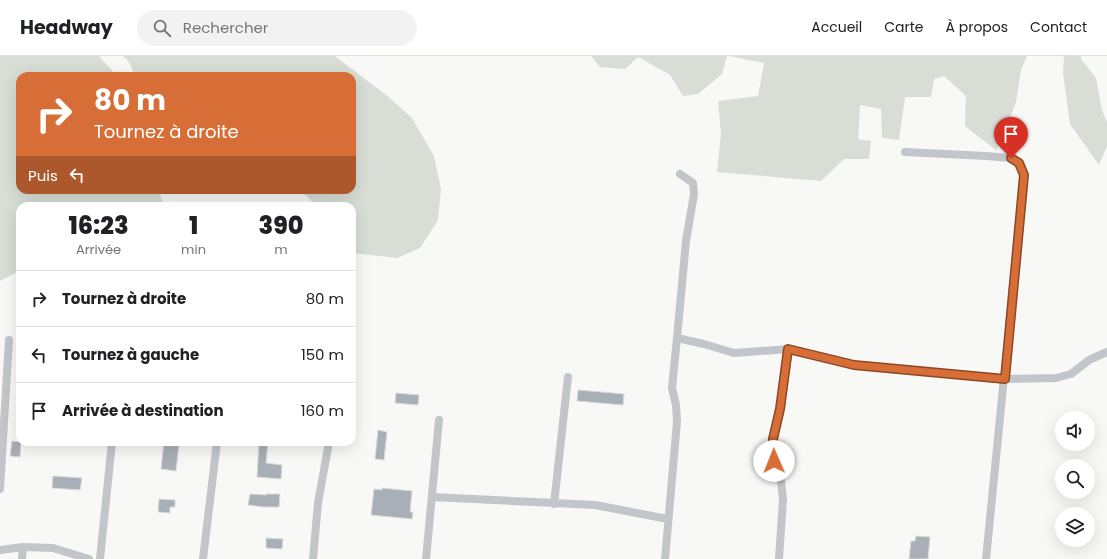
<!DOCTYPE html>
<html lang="fr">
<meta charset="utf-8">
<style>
:root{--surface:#fff;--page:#f2f2f2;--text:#202124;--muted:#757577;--line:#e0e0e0}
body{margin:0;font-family:Poppins,sans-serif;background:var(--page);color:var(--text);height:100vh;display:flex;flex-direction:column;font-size:15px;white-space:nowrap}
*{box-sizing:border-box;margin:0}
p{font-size:13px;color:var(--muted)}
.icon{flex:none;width:22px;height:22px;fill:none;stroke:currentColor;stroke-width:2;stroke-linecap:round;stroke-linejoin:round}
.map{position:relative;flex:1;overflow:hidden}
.details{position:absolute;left:16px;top:146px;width:340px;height:244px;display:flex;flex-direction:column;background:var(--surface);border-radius:12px;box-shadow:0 4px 16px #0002}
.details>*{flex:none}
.guide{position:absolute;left:16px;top:16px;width:340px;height:122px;border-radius:12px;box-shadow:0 4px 16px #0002;background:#d76e38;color:#fff;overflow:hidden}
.tools{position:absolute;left:1055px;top:355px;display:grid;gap:8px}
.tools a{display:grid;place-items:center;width:40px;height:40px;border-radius:50%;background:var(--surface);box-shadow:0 4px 16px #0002;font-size:20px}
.pin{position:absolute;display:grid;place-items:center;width:34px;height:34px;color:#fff;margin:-41px -17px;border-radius:50% 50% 50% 0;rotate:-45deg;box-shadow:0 0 4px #0007}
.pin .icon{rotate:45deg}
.me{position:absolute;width:44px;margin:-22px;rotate:359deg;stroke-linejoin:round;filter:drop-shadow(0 0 3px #0008)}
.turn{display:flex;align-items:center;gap:14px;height:84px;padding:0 12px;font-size:18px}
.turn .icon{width:52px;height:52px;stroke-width:2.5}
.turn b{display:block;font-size:28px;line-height:34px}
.then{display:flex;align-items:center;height:38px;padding:0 12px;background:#0003;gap:8px;font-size:15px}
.eta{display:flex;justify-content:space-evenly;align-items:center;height:68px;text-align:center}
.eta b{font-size:24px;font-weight:800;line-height:28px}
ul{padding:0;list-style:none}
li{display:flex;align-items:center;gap:12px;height:56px;padding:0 12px;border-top:1px solid var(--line)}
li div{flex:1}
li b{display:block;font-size:15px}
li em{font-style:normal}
header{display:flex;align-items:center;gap:24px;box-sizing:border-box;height:56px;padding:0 20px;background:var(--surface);border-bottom:1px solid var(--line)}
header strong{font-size:19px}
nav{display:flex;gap:22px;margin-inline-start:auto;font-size:14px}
.search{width:280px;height:36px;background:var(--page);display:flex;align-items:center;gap:10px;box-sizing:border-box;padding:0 14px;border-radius:22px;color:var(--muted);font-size:15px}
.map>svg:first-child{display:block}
</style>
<header>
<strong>Headway</strong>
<div class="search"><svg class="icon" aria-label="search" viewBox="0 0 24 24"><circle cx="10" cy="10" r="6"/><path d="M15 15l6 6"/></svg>Rechercher</div>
<nav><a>Accueil</a><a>Carte</a><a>À propos</a><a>Contact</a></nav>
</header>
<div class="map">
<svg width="1107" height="503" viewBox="0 0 1107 503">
<rect width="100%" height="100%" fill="#f8f9f6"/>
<!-- green -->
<path fill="#d8ddd6" d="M0,0H99L117,20H20V134H158L163,146L166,150H20V218L17,216L0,225Z
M123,0H335L386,39L412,62L434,100L441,133L438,164L420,192L397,202L352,197V150H313L311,144L299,134H352V20H135L129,6Z
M591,0H727L722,18L698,38L683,40L670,19L638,1L625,13L600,11Z
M729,0H1027L1021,14L1016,46L1010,62L1002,66L997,95L965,70L966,40L944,20L934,23L931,41H905L899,84L882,82L881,53L860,49L858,83L871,85L869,103H844L821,125L717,116L721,78L718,45L758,40L764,7Z
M1064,0H1081V3L1096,22L1102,54L1107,66V90L1099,109L1070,68L1063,17Z"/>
<!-- building -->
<path fill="#a9afb6" stroke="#dadad9" d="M578,334L624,338L623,349L577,345Z
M396,337L419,339L418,349L395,347Z
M378,374L387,376L384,404L375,403Z
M12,385L21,386L20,401L10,400Z
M164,386L179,388L176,415L161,413Z
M259,386H268L266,407L282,409L281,423L257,421Z
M53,420L82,422L80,434L52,432Z
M382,432L412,435L410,456H413L412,463L371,459L374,433L382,434Z
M250,438L266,439V438H280L279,451H264L248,449Z
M159,443L175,444V451H170V457L158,456Z
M916,480L930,481L928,503H909L911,485H915Z
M266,482L283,483L282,493L266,492Z"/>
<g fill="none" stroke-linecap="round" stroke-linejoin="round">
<!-- street -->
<path stroke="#c2c5c9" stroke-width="8" d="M905,96L986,100L1011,102L1019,107L1024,119L986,503
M677,282L686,185L694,138L693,127L680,118
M0,433L9,284
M432,441L595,449L668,463
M554,448L568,321
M23,491L53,492L89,503
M0,494L23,491L22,503
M100,503L112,386
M203,503L217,386
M313,503L318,447L329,386
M426,503L439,364
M665,503L677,366L676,349L672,332L677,282L704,288L734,297L789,293L854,309L1005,323L1056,322L1071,318L1089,304L1107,296
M779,503L783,443L781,425L774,405L773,383L780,353L789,293"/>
</g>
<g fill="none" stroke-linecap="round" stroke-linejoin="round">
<!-- route casing -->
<g stroke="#8c4824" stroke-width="10">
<path id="route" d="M774,405L773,383L780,353L788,293L854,309L1005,323L1024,119L1019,107L1011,102"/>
</g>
<!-- route -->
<use href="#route" stroke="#d76e38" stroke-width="7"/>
</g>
</svg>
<div class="tools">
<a><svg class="icon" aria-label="sound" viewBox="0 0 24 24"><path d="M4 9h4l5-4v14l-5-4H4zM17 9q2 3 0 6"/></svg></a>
<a><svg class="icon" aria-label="search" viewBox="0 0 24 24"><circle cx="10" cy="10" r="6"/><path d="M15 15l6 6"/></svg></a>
<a><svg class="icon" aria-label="layers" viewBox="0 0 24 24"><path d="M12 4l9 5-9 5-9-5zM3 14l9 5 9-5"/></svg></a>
</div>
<div class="pin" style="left:1011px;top:102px;background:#d93025"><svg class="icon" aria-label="arrive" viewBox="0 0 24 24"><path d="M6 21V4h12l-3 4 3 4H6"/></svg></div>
<svg class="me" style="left:774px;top:405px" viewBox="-20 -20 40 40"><circle r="19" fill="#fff"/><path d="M0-13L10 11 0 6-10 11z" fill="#d76e38"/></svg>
<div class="guide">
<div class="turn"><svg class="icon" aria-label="right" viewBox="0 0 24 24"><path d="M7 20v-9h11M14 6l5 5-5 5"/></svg><div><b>80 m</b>Tournez à droite</div></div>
<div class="then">Puis<svg class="icon" aria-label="left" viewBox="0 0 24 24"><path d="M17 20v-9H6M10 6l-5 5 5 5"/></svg></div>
</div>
<section class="details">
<div class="eta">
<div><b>16:23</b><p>Arrivée</p></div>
<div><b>1</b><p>min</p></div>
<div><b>390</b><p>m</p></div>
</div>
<ul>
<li><svg class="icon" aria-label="right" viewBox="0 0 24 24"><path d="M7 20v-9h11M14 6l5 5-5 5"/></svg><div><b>Tournez à droite</b></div><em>80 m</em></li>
<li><svg class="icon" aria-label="left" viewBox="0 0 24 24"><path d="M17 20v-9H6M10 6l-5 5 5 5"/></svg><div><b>Tournez à gauche</b></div><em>150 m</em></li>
<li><svg class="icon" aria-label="arrive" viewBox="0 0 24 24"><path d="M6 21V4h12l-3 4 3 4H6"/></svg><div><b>Arrivée à destination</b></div><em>160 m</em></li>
</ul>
</section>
</div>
